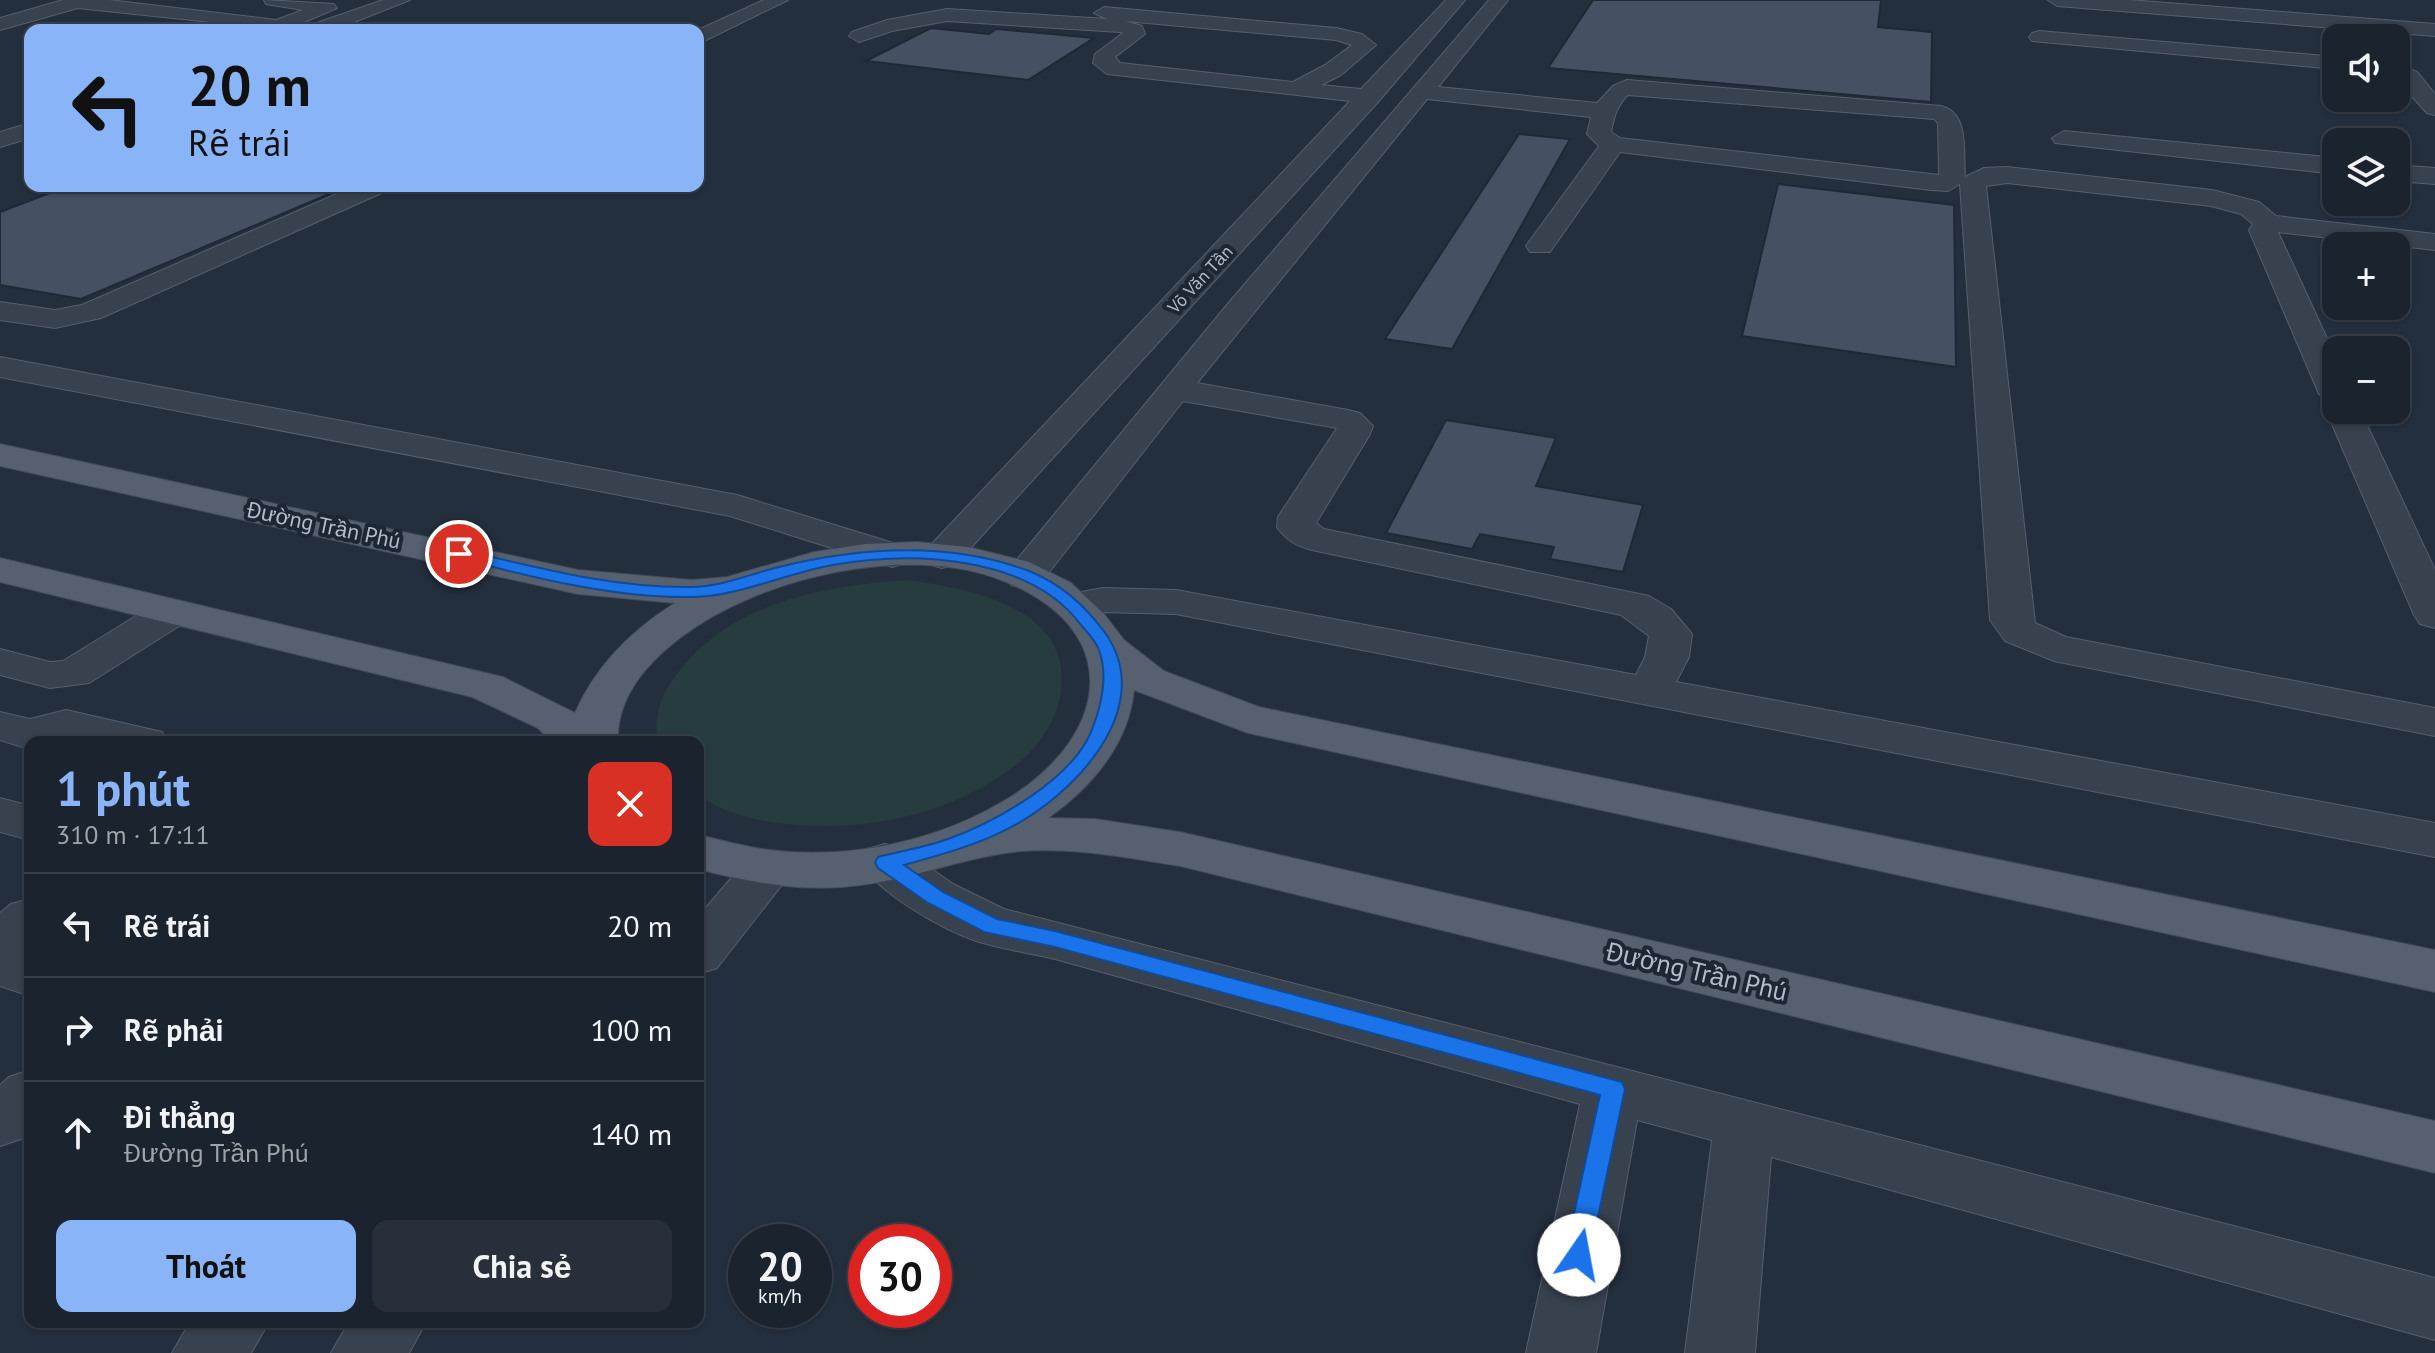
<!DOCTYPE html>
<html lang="vi">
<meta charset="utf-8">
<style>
:root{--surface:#1b232e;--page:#282f3a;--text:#f1f3f6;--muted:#a0a4aa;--line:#39404a;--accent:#8ab4f8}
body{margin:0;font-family:"PT Sans",sans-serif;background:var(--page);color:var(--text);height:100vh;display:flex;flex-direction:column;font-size:30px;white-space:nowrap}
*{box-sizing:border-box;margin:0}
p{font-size:26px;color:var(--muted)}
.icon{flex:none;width:44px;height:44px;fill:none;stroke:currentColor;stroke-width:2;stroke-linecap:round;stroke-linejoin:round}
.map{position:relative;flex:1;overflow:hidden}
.panel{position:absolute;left:24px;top:736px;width:680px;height:592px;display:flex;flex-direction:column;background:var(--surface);border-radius:16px;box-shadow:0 2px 6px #0004,0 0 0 2px var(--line)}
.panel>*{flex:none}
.top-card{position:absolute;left:24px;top:24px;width:680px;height:168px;border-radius:16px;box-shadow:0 2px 6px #0004,0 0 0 2px var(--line);background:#8ab4f8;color:#111;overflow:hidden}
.buttons{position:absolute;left:2322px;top:24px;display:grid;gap:16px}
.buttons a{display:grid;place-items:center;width:88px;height:88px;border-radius:16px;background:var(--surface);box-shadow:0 2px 6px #0004,0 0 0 2px var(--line);font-size:40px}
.speed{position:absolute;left:728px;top:1224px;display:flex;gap:16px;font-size:40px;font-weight:700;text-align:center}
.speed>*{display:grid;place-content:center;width:104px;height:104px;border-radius:50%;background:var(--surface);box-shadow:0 2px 6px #0004,0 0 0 2px var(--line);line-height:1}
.speed small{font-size:20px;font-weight:400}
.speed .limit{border:12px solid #d22;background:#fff;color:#111}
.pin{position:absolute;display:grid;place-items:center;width:68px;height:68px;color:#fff;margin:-34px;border:4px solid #fff;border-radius:50%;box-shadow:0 2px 8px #0007}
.me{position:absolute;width:88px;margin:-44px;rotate:12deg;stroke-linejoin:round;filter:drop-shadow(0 0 6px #0008)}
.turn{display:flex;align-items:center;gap:28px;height:168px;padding:0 32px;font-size:36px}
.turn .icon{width:104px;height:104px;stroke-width:2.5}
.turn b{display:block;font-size:56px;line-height:68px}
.round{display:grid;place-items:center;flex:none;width:84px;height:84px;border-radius:16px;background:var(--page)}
.summary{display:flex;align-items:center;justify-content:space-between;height:136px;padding:0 32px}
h1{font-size:48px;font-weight:700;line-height:60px;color:var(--accent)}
.action{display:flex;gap:16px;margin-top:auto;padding:16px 32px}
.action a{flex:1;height:92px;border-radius:16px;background:var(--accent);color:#111;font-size:32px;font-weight:700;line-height:92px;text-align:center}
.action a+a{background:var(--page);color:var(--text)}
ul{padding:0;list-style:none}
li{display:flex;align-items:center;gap:24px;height:104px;padding:0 32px;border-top:2px solid var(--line)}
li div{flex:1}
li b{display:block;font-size:30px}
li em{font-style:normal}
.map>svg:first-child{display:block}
</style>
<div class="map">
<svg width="2435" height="1353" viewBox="0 0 2435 1353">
<rect width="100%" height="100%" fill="#242f3e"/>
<!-- green -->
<path fill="#263c3f" d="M908,580C973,589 1077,609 1060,697C1056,719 1041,743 1024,758C964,810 878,831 801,825C766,823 726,816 698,794V742H659C652,725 660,698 670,684C723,604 818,586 908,580Z"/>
<!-- building -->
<path fill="#455162" stroke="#1f2835" stroke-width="2" d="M1593,0H1881L1878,27L1932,32L1931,102L1548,68Z
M931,28L989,34L996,29L1094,38L1028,80L866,61Z
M1519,134L1570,139L1452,349L1385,339Z
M1778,184L1954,205L1956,367L1742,336Z
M68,186H348L81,299L0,285V212Z
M1446,420L1556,438L1536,486L1643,505L1623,572L1550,559L1554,547L1480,534L1472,549L1386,533Z"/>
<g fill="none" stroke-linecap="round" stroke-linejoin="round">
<!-- minor casing -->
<g stroke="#565f6c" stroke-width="2">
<path id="minor" d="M63,0H109L276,20L303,10L266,4L264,0L334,4L337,8L286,30L78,8L0,30V18Z
M383,0H410L334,30H305L308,26Z
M764,0H788L698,44V30Z
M1446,0H1465L1378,102L956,564L942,568L928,564L922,556L928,548L1350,101L1107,74L1093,63L1095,54L1123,33L1120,32L947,21L892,31L859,42L849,36L852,32L887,20L947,9L1107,19L1094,13L1104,7L1336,28L1362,34L1376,45L1341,75L1321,85L1361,89ZM1125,21L1336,40L1352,45L1325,65L1293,82L1120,63L1115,57L1145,34L1142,26Z
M1489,0H1508L1438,87L1597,103L1613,86L1627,80L1941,106C1970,113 1963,153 1965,177L1984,168L2007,167L2212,190L2259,202L2276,216L2435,234V250L2278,232L2336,358V410H2360L2435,570V628L2420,624L2414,615L2326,410L2331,403L2319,394L2249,230L2253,224L2241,214L2211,206L2007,183L1986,186L2035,623L2066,637L2435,708V736L2054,661L2005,641L1990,620L1960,184L1948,191L1931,190L1620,152L1550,252H1530L1526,246L1599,146L1587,134L1591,117L1427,99L1197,383L1348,410L1360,413L1373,426L1370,434L1316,523L1324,529L1649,596L1671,609L1692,634L1689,657L1676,682L2435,823V857L1176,614L1103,612L1075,617L1060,614L1054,605L1060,596L1103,588L1176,590L1636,675L1645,657L1649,636L1621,615L1312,550C1297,546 1286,540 1277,527L1278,517L1337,428L1183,401L1039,585L1025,588L1011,585L1005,576L1011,567L1226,306ZM1628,95L1934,119L1938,123L1939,175L1620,138L1611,132C1614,117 1617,105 1628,95Z
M2048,0H2129L2435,24V36L2057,6Z
M2039,31L2336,57V69L2032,41L2029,37L2032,33Z
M2396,64L2417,72L2435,94V115L2427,113L2396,79Z
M30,123V138L0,147V132Z
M2064,131L2336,158V174L2055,143L2052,138Z
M2396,165L2435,168V184L2396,181Z
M355,186H390L386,191L101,318L55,328L0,320V302L55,310L82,305Z
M0,357L737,495L906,547L912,555L906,563L892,567L730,516L0,377Z
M172,600L187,603L193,612L187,621L89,683L50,688L0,675V649L50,662L63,661L157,603Z
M66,710L162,732L169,742H82L67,738L30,742L29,749L0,740V712L30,719Z
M0,798L30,806V840L0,832Z
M885,844L903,849L953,884L1004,909L2435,1278V1340L1771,1157L1755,1353H1685L1712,1140L1637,1120L1596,1353H1526L1580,1104L1055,959C1029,953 1002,949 976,941C942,929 878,893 860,862L867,849Z
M769,850L787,855L795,868L717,968L698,974V917L751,855Z
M30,899V946L23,952L30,954V996L0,986V913L11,904Z
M30,1070V1131L21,1139L0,1146V1085L9,1077Z
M190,1322H269L251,1353H172Z
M349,1322H426L409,1353H331Z"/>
</g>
<!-- major casing -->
<g stroke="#414a57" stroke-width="2">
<path id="major" d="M0,444L578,570L692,580L727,577L814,552L865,544L917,542L968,547L1029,562L1071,583L1104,614L1124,640L1164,671L1259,707L2435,950V992L1248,733L1134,690C1129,744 1091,788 1048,818L1095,819L1180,832L2435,1121V1173L1180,866C1128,858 1075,847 1022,851C967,856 916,878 861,885C804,893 753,883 698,869V835C721,840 745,847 769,850C851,860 941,841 1012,796C1113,731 1123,627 1001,580C907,543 759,577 680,638C647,663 616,698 618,742H551L538,728L472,697L0,582V558L503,677L575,713C596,665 632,630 675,603L578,594L0,466Z"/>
</g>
<!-- minor -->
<use href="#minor" fill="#38414e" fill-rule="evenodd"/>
<!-- major -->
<use href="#major" fill="#56606e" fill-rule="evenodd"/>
</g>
<!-- route -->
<path fill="#1a73e8" stroke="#114b97" stroke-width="2" d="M459,549C535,567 612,588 691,587C722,587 749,574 779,567C861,547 948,541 1029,571C1061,584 1083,604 1103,630C1157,701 1084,784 1022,821C985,843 944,854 904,865L943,892L997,919L1055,931L1622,1082L1625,1089L1588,1264L1579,1267L1569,1264L1565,1255L1600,1095L1055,947L984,932L928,903L878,868L875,862L878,857C901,851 926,847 948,839C995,822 1071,780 1091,732C1101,707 1109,677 1099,650C1096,641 1087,632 1081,625C1029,555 912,551 833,565C786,573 741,596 692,597C615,599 528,576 453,557V550Z"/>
<g text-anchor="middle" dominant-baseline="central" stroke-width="8" stroke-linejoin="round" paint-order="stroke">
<!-- far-street labels -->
<g font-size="18" fill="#b4bcc9" stroke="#1d2633">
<text transform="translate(1200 279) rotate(-47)">Võ Văn Tần</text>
</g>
<!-- street labels -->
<g font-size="22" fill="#b4bcc9" stroke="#1d2633">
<text transform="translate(324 525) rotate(12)">Đường Trần Phú</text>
</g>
<!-- near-street labels -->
<g font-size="26" fill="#b4bcc9" stroke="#1d2633">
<text transform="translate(1697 971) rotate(13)">Đường Trần Phú</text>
</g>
</g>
</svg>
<div class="buttons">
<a><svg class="icon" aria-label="sound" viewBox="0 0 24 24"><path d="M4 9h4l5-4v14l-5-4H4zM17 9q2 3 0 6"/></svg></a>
<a><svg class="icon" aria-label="layers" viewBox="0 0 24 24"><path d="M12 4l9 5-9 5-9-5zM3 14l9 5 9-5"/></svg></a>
<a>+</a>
<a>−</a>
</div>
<div class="speed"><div>20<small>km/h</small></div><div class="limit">30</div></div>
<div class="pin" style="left:459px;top:554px;background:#d93025"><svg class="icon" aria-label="arrive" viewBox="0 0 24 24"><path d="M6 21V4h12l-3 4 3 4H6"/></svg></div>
<svg class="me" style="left:1579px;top:1255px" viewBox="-20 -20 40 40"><circle r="19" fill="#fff"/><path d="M0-13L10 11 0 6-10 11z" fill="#1a73e8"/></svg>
<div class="top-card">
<div class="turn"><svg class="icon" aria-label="left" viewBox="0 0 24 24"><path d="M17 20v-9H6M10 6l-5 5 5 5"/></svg><div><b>20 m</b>Rẽ trái</div></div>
</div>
<section class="panel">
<div class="summary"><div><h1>1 phút</h1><p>310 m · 17:11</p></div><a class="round" style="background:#d93025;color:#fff"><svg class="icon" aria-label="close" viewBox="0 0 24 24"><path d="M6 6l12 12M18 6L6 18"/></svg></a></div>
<ul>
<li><svg class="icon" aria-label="left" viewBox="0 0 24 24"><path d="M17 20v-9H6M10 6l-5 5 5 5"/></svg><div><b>Rẽ trái</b></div><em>20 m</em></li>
<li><svg class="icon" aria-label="right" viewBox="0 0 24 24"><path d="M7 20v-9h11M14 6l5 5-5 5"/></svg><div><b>Rẽ phải</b></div><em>100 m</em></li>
<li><svg class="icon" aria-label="ahead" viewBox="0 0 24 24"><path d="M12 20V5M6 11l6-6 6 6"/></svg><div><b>Đi thẳng</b><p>Đường Trần Phú</p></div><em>140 m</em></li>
</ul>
<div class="action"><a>Thoát</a><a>Chia sẻ</a></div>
</section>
</div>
